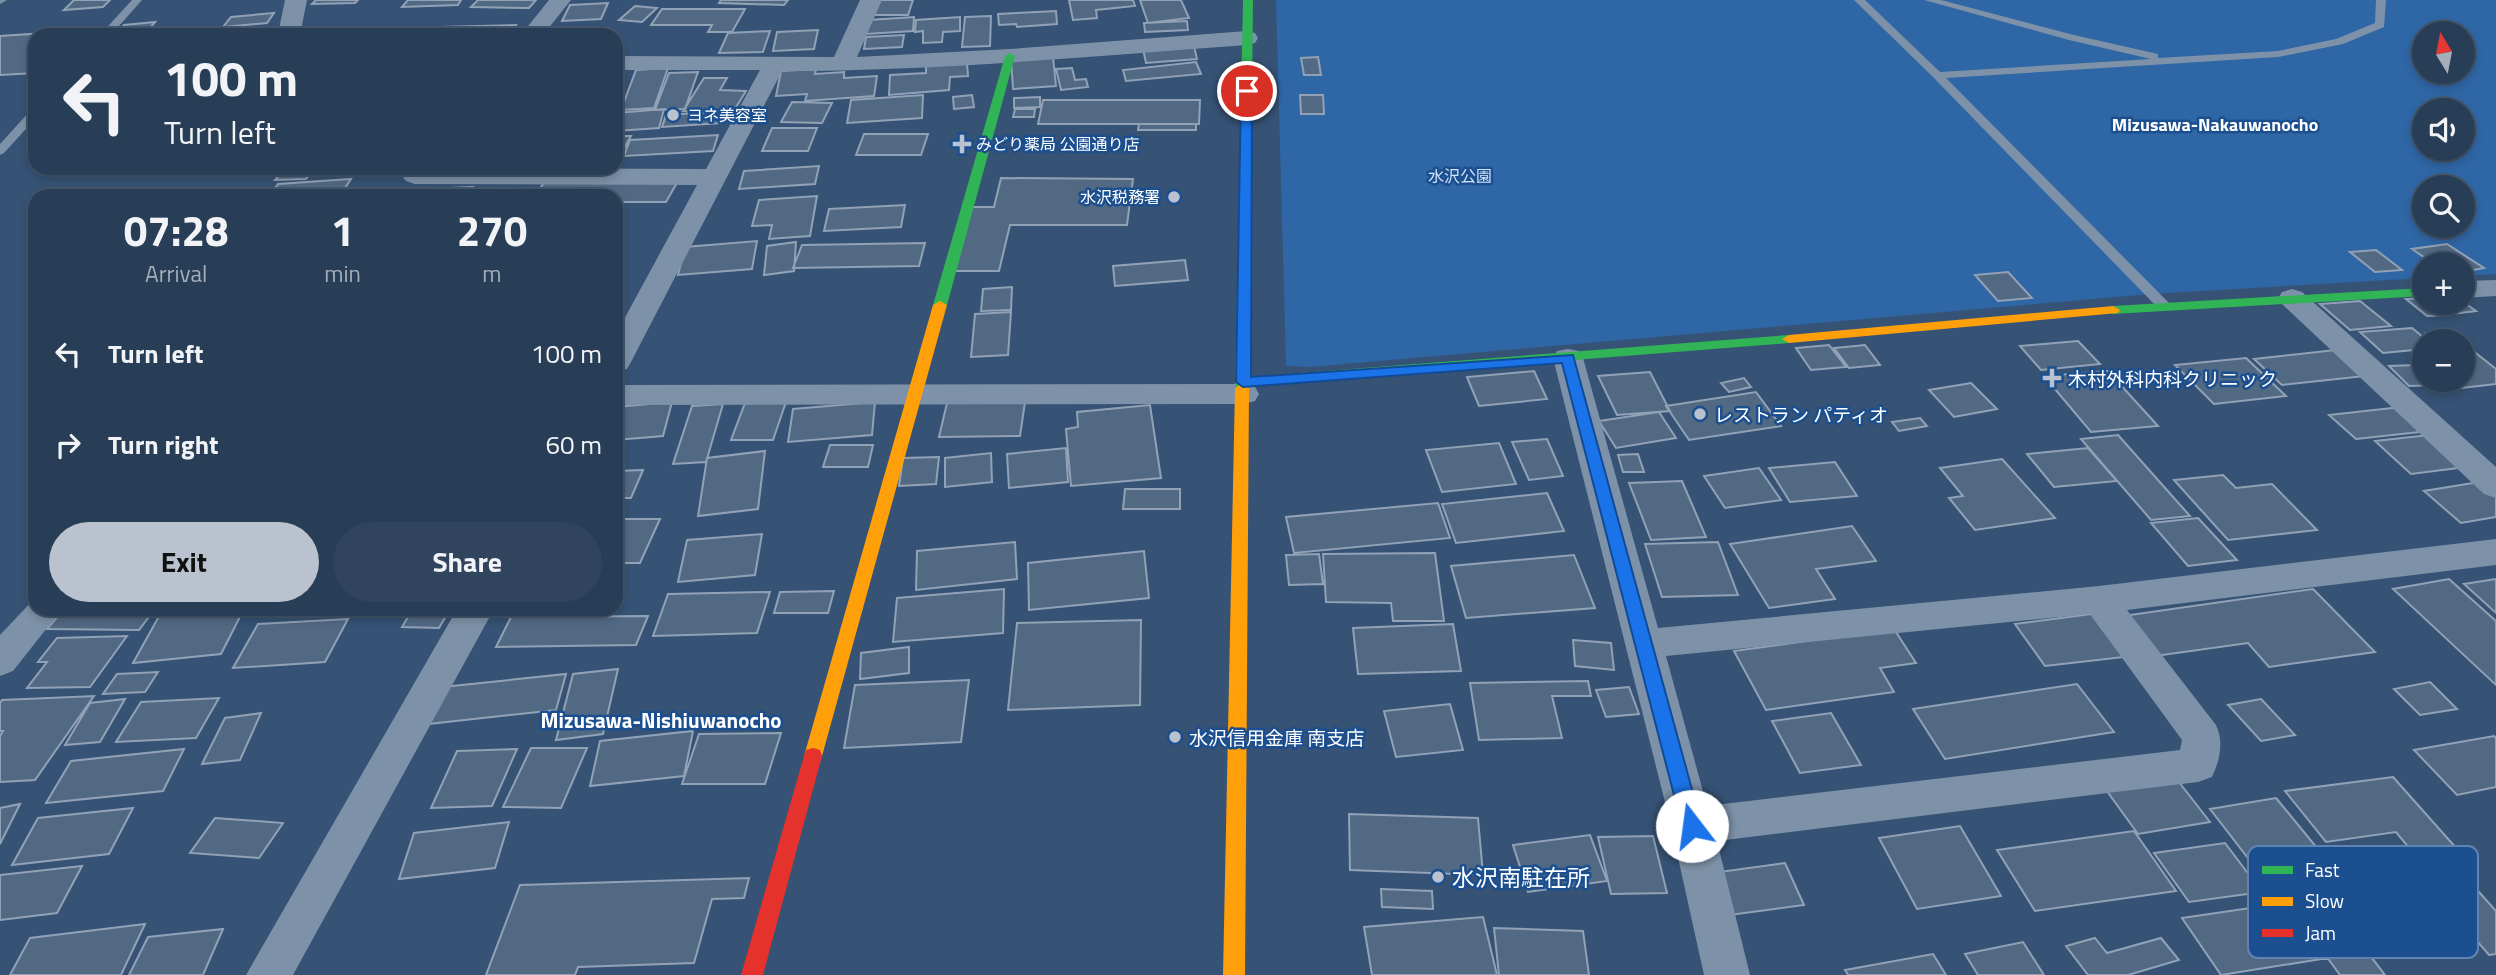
<!DOCTYPE html>
<meta charset="utf-8">
<style>
:root{--surface:#283e57;--page:#30455d;--text:#f1f3f6;--muted:#a5aeba;--line:#44576d;--accent:#b9c2ce}
body{margin:0;font-family:"Titillium Web","Noto Sans JP",sans-serif;background:var(--page);color:var(--text);height:100vh;display:flex;flex-direction:column;font-size:26px;white-space:nowrap}
*{box-sizing:border-box;margin:0}
p{font-size:23px;color:var(--muted)}
.icon{flex:none;width:38px;height:38px;fill:none;stroke:currentColor;stroke-width:2;stroke-linecap:round;stroke-linejoin:round}
.map{position:relative;flex:1;overflow:hidden}
.side{position:absolute;left:28px;top:189px;width:595px;height:427px;display:flex;flex-direction:column;background:var(--surface);border-radius:21px;box-shadow:0 4px 10px #0003,0 0 0 2px var(--line)}
.side>*{flex:none}
.guide{position:absolute;left:28px;top:28px;width:595px;height:147px;border-radius:21px;box-shadow:0 4px 10px #0003,0 0 0 2px var(--line);background:#283e57;color:var(--text);overflow:hidden}
.needle{width:46px;rotate:350deg}
.fabs{position:absolute;left:2412px;top:21px;display:grid;gap:14px}
.fabs a{display:grid;place-items:center;width:63px;height:63px;border-radius:50%;background:var(--surface);box-shadow:0 4px 10px #0003,0 0 0 2px var(--line);font-size:35px}
.pin{position:absolute;display:grid;place-items:center;width:60px;height:60px;color:#fff;margin:-30px;border:4px solid #fff;border-radius:50%;box-shadow:0 2px 7px #0007}
.me{position:absolute;width:77px;margin:-38px;rotate:345deg;stroke-linejoin:round;filter:drop-shadow(0 0 5px #0008)}
.turn{display:flex;align-items:center;gap:24px;height:147px;padding:0 21px;font-size:32px}
.turn .icon{width:91px;height:91px;stroke-width:2.5}
.turn b{display:block;font-size:49px;line-height:60px}
.eta{display:flex;justify-content:space-evenly;align-items:center;height:119px;text-align:center}
.eta b{font-size:42px;font-weight:700;line-height:49px}
.cta{display:flex;gap:14px;margin-top:auto;padding:14px 21px}
.cta a{flex:1;height:80px;border-radius:42px;background:var(--accent);color:#111;font-size:28px;font-weight:700;line-height:80px;text-align:center}
.cta a+a{background:var(--page);color:var(--text)}
ul{padding:0;list-style:none}
li{display:flex;align-items:center;gap:21px;height:91px;padding:0 21px}
li div{flex:1}
li b{display:block;font-size:26px}
li em{font-style:normal}
.map>svg:first-child{display:block}
</style>
<div class="map">
<svg width="2496" height="975" viewBox="0 0 2496 975">
<rect width="100%" height="100%" fill="#365274"/>
<!-- green -->
<path fill="#2f66a5" fill-rule="evenodd" d="M1276,0H2496V274L2462,276V264H2424V278L2151,294L1310,367L1286,366ZM2424,33H2462V72H2424ZM2424,110H2462V149H2424ZM2424,187H2462V226H2424Z"/>
<!-- building -->
<path fill="#526984" stroke="#92a2b6" stroke-width="2" d="M74,0H110L103,7L64,10Z
M316,0H358L355,3L312,4Z
M408,0H461L458,5L402,7Z
M478,0H536L529,8L471,7Z
M721,0H788L784,5L719,3Z
M877,0H913L908,15H871Z
M1069,0H1133L1135,6L1096,10L1097,18L1073,20Z
M1140,0H1181L1189,18L1148,23Z
M608,3L601,19L562,21L570,5Z
M635,6L657,8L642,22L619,20Z
M662,9H745L732,32H708L712,25H651Z
M1056,11L1057,24L1017,27L1016,24L999,25L998,14Z
M274,13L267,23L223,27L231,17Z
M991,16L990,46L962,47L965,17Z
M914,17L913,31L866,34L868,20Z
M960,17V31L943,32L942,42L923,43V31L915,32L916,20Z
M1187,21L1188,30L1145,32L1144,23Z
M155,22L145,34L115,35L124,25Z
M516,25L509,35H434L440,27Z
M608,28L603,35H554L558,29Z
M818,30L814,49L773,51L777,32Z
M76,31L72,35H35V73L0,75V36Z
M770,31L763,52L719,53L728,33Z
M904,35L902,47L864,49L866,37Z
M1194,46L1197,59L1146,63L1143,49Z
M1053,57L1056,86L1013,89L1011,60Z
M1318,57L1321,75H1304L1301,58Z
M1196,62L1201,74L1126,81L1123,70Z
M967,63L968,76L950,77L949,90L889,95L890,75L926,73V66Z
M668,68L654,108L621,110L636,70Z
M1072,68L1075,80L1086,79L1088,87L1061,90L1056,69Z
M816,69L815,74L844,72V78L877,76L874,96L805,101L807,94L776,96L781,71Z
M698,72L685,109L655,110L669,73Z
M704,78H727L720,90L746,91L733,112L683,111Z
M923,95L922,118L847,123L851,100Z
M972,95L974,107L954,109L953,97Z
M1300,95H1323L1324,114H1301Z
M1040,97V107L1014,108V98Z
M1043,100H1200L1199,124H1038Z
M792,102L832,103L822,123L781,122Z
M664,109L659,128L616,131V113Z
M1015,109H1035L1034,117H1013Z
M725,111L722,123L662,127L666,115Z
M1139,124H1196V130H1138Z
M772,128H817L808,151H762Z
M864,134H928L921,155H856Z
M718,135L713,151L624,156L630,140Z
M616,136H631L621,154L616,155Z
M819,166L815,184L739,189L744,171Z
M286,168H315L306,179L275,180Z
M1001,178L1133,179L1127,225H1010L999,271H948L966,207H994Z
M351,179L340,196H270L278,184Z
M545,181H678L666,202H616V196H535Z
M473,187L471,193L489,192L487,196H447L451,188Z
M817,196L810,236L769,239L772,225L752,226L759,200Z
M905,205L901,227L824,231L829,209Z
M757,241L752,269L678,275L685,247Z
M796,242L794,271L764,275L767,246Z
M925,243L919,266L793,268L802,245Z
M2447,244L2484,268L2462,272V264H2434L2412,249Z
M2376,250L2402,270L2375,272L2350,252Z
M1185,260L1188,280L1115,286L1113,266Z
M2008,272L2032,298L1998,301L1975,275Z
M1012,287L1011,310L981,311L983,289Z
M2424,298V303H2435L2449,315L2427,316L2406,299Z
M2360,301L2391,326L2350,330L2320,304Z
M2462,301L2476,311L2452,314L2437,303H2462Z
M1011,312L1008,355L971,357L975,314Z
M2412,328L2428,341H2424V349L2383,353L2360,332Z
M2445,330L2461,341H2437L2426,333Z
M2078,341L2100,364L2041,370L2020,346Z
M1829,345L1846,367L1811,370L1796,348Z
M1865,345L1880,365L1849,368L1834,348Z
M2335,350L2365,376L2282,385L2254,359Z
M2472,350L2496,369V384L2453,389L2441,380H2462V351Z
M2246,358L2286,396L2214,404L2175,365Z
M2417,365L2424,372V380H2432L2437,385L2409,386L2389,366Z
M1534,371L1547,399L1479,406L1467,377Z
M2108,371L2158,426L2091,432L2044,376Z
M1650,372L1670,411L1617,415L1598,376Z
M1744,378L1751,387L1729,392L1721,383Z
M1971,383L1997,409L1954,417L1929,390Z
M1756,392L1781,426L1689,440L1666,406Z
M672,402L663,436L616,440V407Z
M786,402L773,440H731L745,403Z
M875,402L872,435L788,442L793,409Z
M1025,402L1020,436L939,437L947,403Z
M723,404L706,462L673,464L692,406Z
M1150,405L1161,478L1071,486L1066,429L1078,427L1077,412Z
M2401,407L2429,431L2356,439L2329,415Z
M1659,412L1676,438L1616,448L1599,421Z
M1920,418L1927,426L1899,431L1892,422Z
M2118,435L2190,516L2151,520L2081,439Z
M2429,435L2466,467L2411,474L2375,441Z
M1547,439L1563,476L1529,480L1512,442Z
M1499,443L1516,484L1442,492L1426,450Z
M830,445H873L868,467H823Z
M1066,448L1068,482L1009,488L1007,454Z
M2088,448L2117,481L2054,487L2027,454Z
M765,451L758,509L698,516L707,458Z
M991,453L992,482L945,487V458Z
M1638,454L1644,472H1623L1618,455Z
M939,457L936,484L899,486L903,458Z
M2002,459L2055,518L1975,530L1949,498L1963,496L1940,468Z
M1835,462L1857,496L1790,502L1769,468Z
M1759,468L1781,500L1725,508L1704,476Z
M643,470L631,498H616V471Z
M2223,475L2236,488L2272,484L2317,530L2228,540L2174,480Z
M1682,481L1706,537L1651,540L1629,483Z
M2485,481L2496,490V517L2461,523L2424,491Z
M1125,489H1180V509H1123Z
M1547,493L1564,531L1456,543L1442,504Z
M1438,503L1450,538L1294,553L1286,517Z
M2198,518L2237,560L2188,566L2151,523Z
M616,519H660L640,563H616Z
M1852,526L1876,561L1816,569L1835,599L1769,608L1730,544Z
M762,534L755,575L678,582L687,540Z
M1015,542L1017,579L916,590L917,551Z
M1718,542L1738,595L1662,597L1645,544Z
M1144,551L1149,598L1029,610L1028,563Z
M1435,553L1444,621H1393L1391,603L1326,602L1323,554Z
M1319,554L1323,584L1289,585L1286,555Z
M1574,555L1595,608L1466,618L1451,566Z
M2449,579L2496,621V685L2393,589Z
M2496,579V613L2464,584Z
M1004,589L1003,633L893,642L897,598Z
M2313,589L2375,652L2269,667L2248,643L2148,657L2116,617Z
M834,591L828,613H774L780,592Z
M770,592L757,633L653,636L668,594Z
M64,609H155L139,630L47,629Z
M163,609H244L221,654L133,663Z
M412,610L449,611L439,628L402,627Z
M2091,614L2124,657L2045,666L2015,624Z
M648,616L636,645L496,647L511,617Z
M348,619L325,662L233,668L258,624Z
M1141,620L1140,705L1008,710L1017,623Z
M1453,624L1461,671L1358,674L1353,628Z
M1894,629L1916,663L1880,668L1894,692L1766,710L1734,651Z
M127,636L90,687L27,688L47,662H38L57,638Z
M1573,640L1611,643L1614,670L1575,666Z
M909,647V673L860,679L861,653Z
M618,669L603,734L556,740L573,674Z
M158,672L145,692L103,694L117,674Z
M566,674L556,710L419,725L433,688Z
M969,680L961,742L844,748L855,685Z
M1588,681L1591,696H1552L1562,738L1479,740L1470,683Z
M2430,682L2457,709L2420,715L2394,689Z
M2077,684L2114,732L1945,759L1913,709Z
M1629,687L1639,714L1606,717L1596,690Z
M94,696L35,780L0,782V736L3,731H0V703L2,700Z
M219,698L196,738L116,742L141,702Z
M125,699L100,742L65,745L90,703Z
M2261,699L2295,735L2261,741L2228,705Z
M1450,704L1463,750L1396,757L1384,711Z
M261,713L240,760L202,764L225,718Z
M1831,713L1861,765L1800,773L1772,721Z
M693,731L684,776L590,786L600,741Z
M781,733L765,784H682L699,734Z
M2494,736L2496,738V787L2457,795L2414,750Z
M531,748H587L561,808L503,807Z
M184,749L163,791L46,803L71,761Z
M517,749L492,806L431,808L457,751Z
M2175,777L2210,822L2138,834L2104,787Z
M2393,777L2466,859L2423,865L2396,832L2326,842L2285,791Z
M2276,798L2340,876L2271,888L2210,809Z
M20,804L0,844V808Z
M133,808L109,854L12,865L38,818Z
M1349,814L1478,818L1483,875L1350,870Z
M215,818L283,823L259,858L190,853Z
M509,822L495,868L399,879L414,833Z
M1960,826L2001,896L1917,909L1879,838Z
M2134,831L2176,891L2035,911L1997,850Z
M1590,835L1607,881L1528,892L1513,845Z
M1653,836L1667,893L1611,894L1598,837Z
M2225,843L2262,892L2189,902L2154,853Z
M1785,863L1804,905L1730,915L1712,873Z
M2455,865L2496,911V954L2489,955L2417,871Z
M82,866L57,913L0,920V875Z
M749,878L744,898L712,899L694,963L578,967L575,975H486L520,885Z
M2405,881L2442,925L2356,937L2385,975H2340L2283,897Z
M1381,889L1432,891L1433,909L1382,907Z
M2292,902L2334,957L2221,975L2182,918Z
M1483,917L1497,975H1372L1364,927Z
M145,924L121,975H10L30,938Z
M1494,928L1583,931L1589,975H1499Z
M223,929L203,975H129L148,937Z
M2095,938L2107,953L2161,938L2179,960L2128,975H2088L2066,946Z
M2023,942L2044,975H1978L1965,954Z
M1933,954L1946,975H1848L1845,970Z"/>
<g fill="none" stroke-linecap="round" stroke-linejoin="round">
<!-- lane -->
<path fill="#7d92a8" fill-rule="evenodd" d="M0,0H7L0,4Z
M132,0H142L111,35H100Z
M1854,0H1865L1940,72L2151,59L2069,40L1924,0H1941L2074,35L2158,54V58L2278,51L2336,39L2375,23L2376,0H2386L2384,27L2343,44L2278,57L1946,78L2169,303L2171,306L2164,310L2159,309L1933,77Z
M35,109V119L4,153L0,155V144L31,110Z"/>
<!-- street -->
<path fill="#7d92a8" fill-rule="evenodd" d="M285,0H307L301,30L297,35H275L279,29Z
M549,0H571L543,35H521Z
M860,0H882L857,57L1010,49L1247,31L1255,33L1258,38L1255,43L1247,45C1092,56 938,71 782,71L631,362L627,369L616,371V334L697,185L415,184L406,181L402,176L406,171L415,168L706,169L760,70H616V56L834,57Z
M2496,280V296L2462,298V281Z
M2292,289L2302,292L2496,467V498L2484,494L2282,304L2278,298L2282,292Z
M1568,349L1579,351L1583,358L1658,628L2099,586L2496,539V565L2127,610L2216,725C2224,742 2220,760 2212,777L2198,782L1717,841L1750,975H1704L1671,826L1553,358L1557,351ZM2090,614L2182,740L2180,750L1707,806L1666,656Z
M1244,384L1255,387L1259,394L1255,401L1244,404L616,405V385Z
M35,598V609H62L13,671L0,676V635Z
M457,609H494L293,975H246Z"/>
<!-- fast -->
<path fill="#30b455" fill-rule="evenodd" d="M1243,0H1253L1249,377L1789,335L1796,339L1789,343L1249,386L1247,391H1237L1235,388Z
M1010,53L1015,56L947,305L940,309L935,308L933,305L1005,56Z
M2424,288V296L2113,314L2106,310L2113,306Z"/>
<!-- slow -->
<path fill="#ff9f0a" fill-rule="evenodd" d="M940,301L947,305L822,756L820,762L813,764L806,762L804,756L933,305Z
M2113,306L2120,310L2118,313L1789,343L1782,339L1789,335Z
M1242,383L1249,388L1245,975H1223L1235,388Z"/>
<!-- jam -->
<path fill="#e5322d" fill-rule="evenodd" d="M813,748L820,750L822,756L763,975H741L804,756L806,750Z"/>
</g>
<!-- route -->
<path fill="#1a73e8" stroke="#114b97" stroke-width="2" d="M1247,87L1252,91L1251,377L1573,355L1702,826L1699,832L1692,835L1685,832L1682,826L1562,363L1243,387L1236,382L1241,91Z"/>
<!-- markers -->
<g fill="#b9c2ce" stroke="#1b4f8f" stroke-width="2.5">
<circle cx="673" cy="115" r="7"/>
<path d="M958.5 133.5h7v7h7v7h-7v7h-7v-7h-7v-7h7z"/>
<circle cx="1174" cy="197" r="7"/>
<path d="M2048.5 367.5h7v7h7v7h-7v7h-7v-7h-7v-7h7z"/>
<circle cx="1700" cy="414" r="7"/>
<circle cx="1175" cy="737" r="7"/>
<circle cx="1438" cy="877" r="7"/>
</g>
<g text-anchor="middle" dominant-baseline="central" stroke-width="5" stroke-linejoin="round" paint-order="stroke">
<!-- far-poi labels -->
<g font-size="16" fill="#fff" stroke="#1b4f8f" text-anchor="start">
<text x="687" y="115">ヨネ美容室</text>
<text x="976" y="144">みどり薬局 公園通り店</text>
<text x="1160" y="197" text-anchor="end">水沢税務署</text>
</g>
<!-- far-park labels -->
<g font-size="16" fill="#cfe3fa" stroke="#1b4f8f">
<text x="1460" y="176">水沢公園</text>
</g>
<!-- far-neighbourhood labels -->
<g font-size="18" font-weight="bold" fill="#fff" stroke="#1b4f8f">
<text x="2215" y="124">Mizusawa-Nakauwanocho</text>
</g>
<!-- poi labels -->
<g font-size="19" fill="#fff" stroke="#1b4f8f" text-anchor="start">
<text x="2068" y="378">木村外科内科クリニック</text>
<text x="1714" y="414">レストラン パティオ</text>
<text x="1189" y="737">水沢信用金庫 南支店</text>
</g>
<!-- neighbourhood labels -->
<g font-size="21" font-weight="bold" fill="#fff" stroke="#1b4f8f">
<text x="661" y="720">Mizusawa-Nishiuwanocho</text>
</g>
<!-- near-poi labels -->
<g font-size="23" fill="#fff" stroke="#1b4f8f" text-anchor="start">
<text x="1452" y="877">水沢南駐在所</text>
</g>
</g>
<!-- legend -->
<rect x="2248" y="846" width="230" height="112" rx="10" fill="#1b4f8f" stroke="#5f84b1" stroke-width="2"/>
<rect x="2262" y="866" width="31" height="8" fill="#30b455"/>
<rect x="2262" y="897" width="31" height="9" fill="#ff9f0a"/>
<rect x="2262" y="929" width="31" height="8" fill="#e5322d"/>
<g font-size="19" fill="#fff">
<text x="2305" y="877">Fast</text>
<text x="2305" y="908">Slow</text>
<text x="2305" y="940">Jam</text>
</g>
</svg>
<div class="fabs">
<a><svg class="needle" viewBox="-14 -14 28 28"><path d="M0-13l5 13h-10z" fill="#e53935"/><path d="M0 13l5-13h-10z" fill="#a5aeba"/></svg></a>
<a><svg class="icon" aria-label="sound" viewBox="0 0 24 24"><path d="M4 9h4l5-4v14l-5-4H4zM17 9q2 3 0 6"/></svg></a>
<a><svg class="icon" aria-label="search" viewBox="0 0 24 24"><circle cx="10" cy="10" r="6"/><path d="M15 15l6 6"/></svg></a>
<a>+</a>
<a>−</a>
</div>
<div class="pin" style="left:1247px;top:91px;background:#d93025"><svg class="icon" aria-label="arrive" viewBox="0 0 24 24"><path d="M6 21V4h12l-3 4 3 4H6"/></svg></div>
<svg class="me" style="left:1692px;top:826px" viewBox="-20 -20 40 40"><circle r="19" fill="#fff"/><path d="M0-13L10 11 0 6-10 11z" fill="#1a73e8"/></svg>
<div class="guide">
<div class="turn"><svg class="icon" aria-label="left" viewBox="0 0 24 24"><path d="M17 20v-9H6M10 6l-5 5 5 5"/></svg><div><b>100 m</b>Turn left</div></div>
</div>
<section class="side">
<div class="eta">
<div><b>07:28</b><p>Arrival</p></div>
<div><b>1</b><p>min</p></div>
<div><b>270</b><p>m</p></div>
</div>
<ul>
<li><svg class="icon" aria-label="left" viewBox="0 0 24 24"><path d="M17 20v-9H6M10 6l-5 5 5 5"/></svg><div><b>Turn left</b></div><em>100 m</em></li>
<li><svg class="icon" aria-label="right" viewBox="0 0 24 24"><path d="M7 20v-9h11M14 6l5 5-5 5"/></svg><div><b>Turn right</b></div><em>60 m</em></li>
</ul>
<div class="cta"><a>Exit</a><a>Share</a></div>
</section>
</div>
